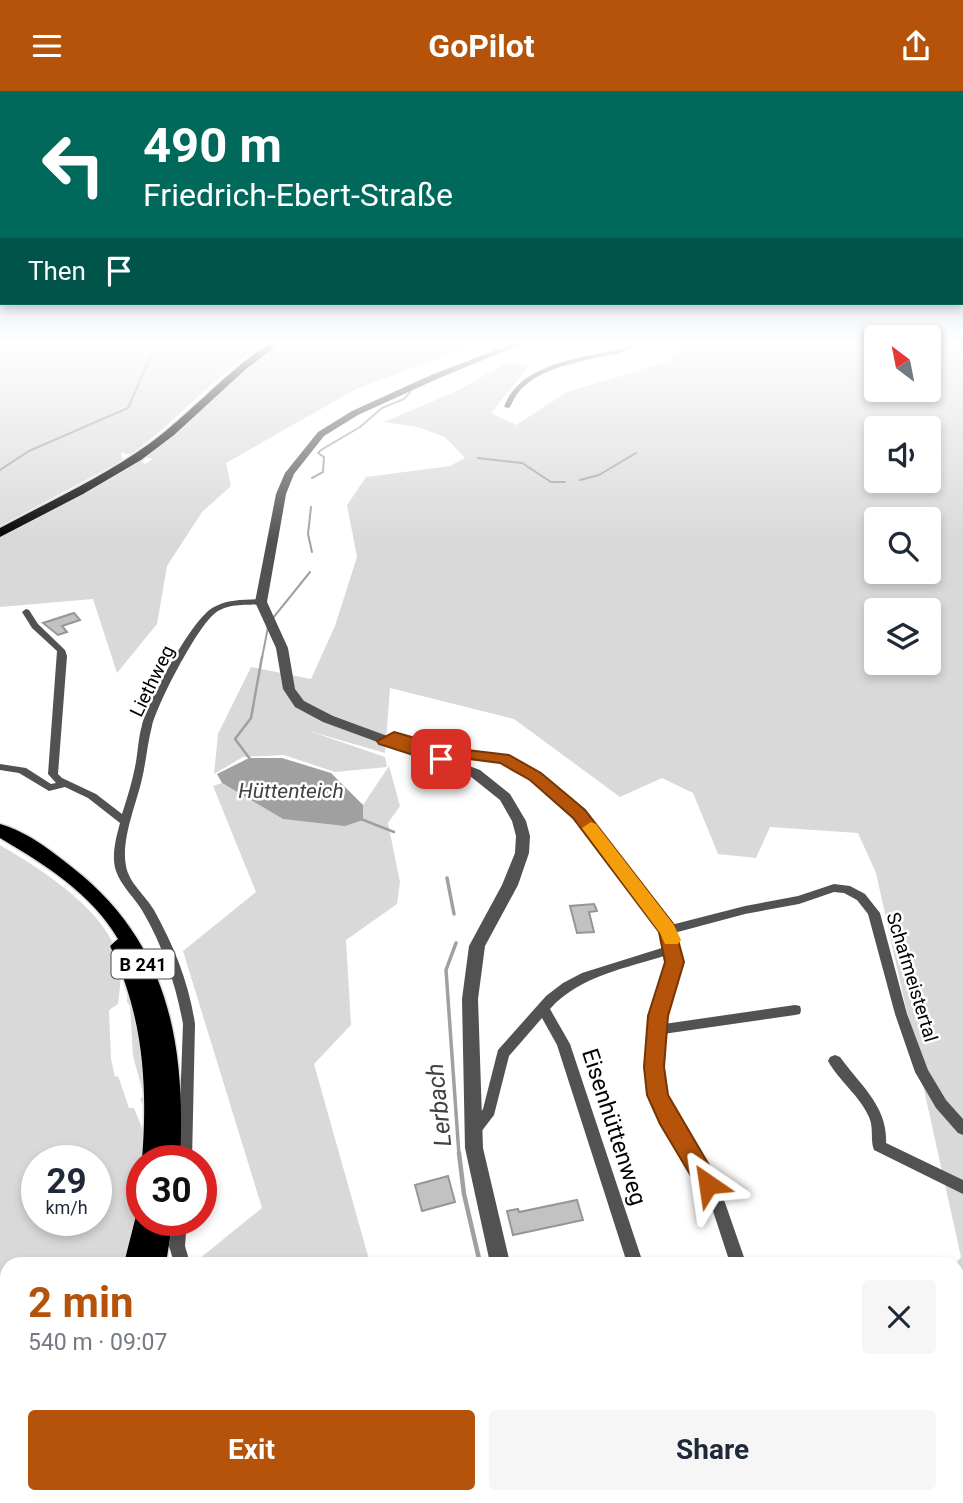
<!DOCTYPE html>
<meta charset="utf-8">
<style>
:root{--surface:#fff;--page:#f6f6f7;--text:#1f2937;--muted:#747a83;--accent:#b45309}
body{margin:0;font-family:Roboto,sans-serif;background:var(--page);color:var(--text);height:100vh;display:flex;flex-direction:column;font-size:26px;white-space:nowrap}
*{box-sizing:border-box;margin:0}
p{font-size:23px;color:var(--muted)}
.icon{flex:none;width:38px;height:38px;fill:none;stroke:currentColor;stroke-width:2;stroke-linecap:round;stroke-linejoin:round}
.map{position:relative;flex:1;overflow:hidden}
.panel{position:absolute;left:0px;top:1166px;width:964px;height:247px;display:flex;flex-direction:column;background:var(--surface);border-radius:21px 21px 0 0;box-shadow:0 4px 10px #0003}
.panel>*{flex:none}
.hud{position:absolute;left:0px;top:0px;width:964px;height:214px;box-shadow:0 4px 10px #0003;background:#00695c;color:#fff;overflow:hidden}
.needle{width:46px;rotate:328deg}
.controls{position:absolute;left:864px;top:234px;display:grid;gap:14px}
.controls a{display:grid;place-items:center;width:77px;height:77px;border-radius:7px;background:var(--surface);box-shadow:0 4px 10px #0003;font-size:35px}
.speed{position:absolute;left:21px;top:1054px;display:flex;gap:14px;font-size:35px;font-weight:700;text-align:center}
.speed>*{display:grid;place-content:center;width:91px;height:91px;border-radius:50%;background:var(--surface);box-shadow:0 4px 10px #0003;line-height:1}
.speed small{font-size:18px;font-weight:400}
.speed .limit{border:10px solid #d22;background:#fff;color:#111}
.pin{position:absolute;display:grid;place-items:center;width:60px;height:60px;color:#fff;margin:-30px;border-radius:14px;box-shadow:0 4px 10px #0006}
.me{position:absolute;width:77px;margin:-38px;rotate:328deg;stroke-linejoin:round;filter:drop-shadow(0 0 5px #0008)}
.turn{display:flex;align-items:center;gap:24px;height:147px;padding:0 28px;font-size:32px}
.turn .icon{width:91px;height:91px;stroke-width:2.5}
.turn b{display:block;font-size:49px;line-height:60px}
.then{display:flex;align-items:center;height:66px;padding:0 28px;background:#0003;gap:14px;font-size:26px}
.round{display:grid;place-items:center;flex:none;width:74px;height:74px;border-radius:7px;background:var(--page)}
.head{display:flex;align-items:center;justify-content:space-between;height:119px;padding:0 28px}
h1{font-size:42px;font-weight:700;line-height:52px;color:var(--accent)}
.primary-button{display:flex;gap:14px;margin-top:auto;padding:14px 28px}
.primary-button a{flex:1;height:80px;border-radius:7px;background:var(--accent);color:#fff;font-size:28px;font-weight:700;line-height:80px;text-align:center}
.primary-button a+a{background:var(--page);color:var(--text)}
header{display:flex;justify-content:space-between;align-items:center;height:91px;padding:0 28px;background:var(--accent);color:#fff;font-size:32px;font-weight:700}
.map>svg:first-child{display:block}
</style>
<header><svg class="icon" aria-label="menu" viewBox="0 0 24 24"><path d="M4 6h16M4 12h16M4 18h16"/></svg>GoPilot<svg class="icon" aria-label="share" viewBox="0 0 24 24"><path d="M12 15V3M7 8l5-5 5 5M5 13v7h14v-7"/></svg></header>
<div class="map">
<svg width="963" height="1412" viewBox="0 0 963 1412">
<rect width="100%" height="100%" fill="#fff"/>
<!-- green -->
<path fill="#d9d9d9" fill-rule="evenodd" d="M0,253H265C215,283 178,330 131,363H125L123,360L121,364L123,368L112,375L0,435Z
M277,253H476L356,298L226,372L231,395L202,421L167,475L157,533L117,582L93,508L0,516V444L134,371L141,370L145,373L153,368L144,366L252,270Z
M682,253H877V299H929V253H963V1412H692L691,1405H957L956,1172L961,1166L876,782L858,742L770,736L756,767L718,763L693,702L662,687L620,706L514,628L390,597L385,662L309,640L385,666L387,676L335,681L284,664L243,666L214,683L218,643L251,576L311,588L335,535L357,466L347,414L366,386L450,375L465,367L445,346L418,336L384,331L459,299L506,272L530,274L491,322L516,334L567,301L670,270ZM877,338H929V390H877ZM877,429H929V481H877ZM877,520H929V572H877Z
M389,675L400,715L388,732L400,791L397,813L346,849L351,934L314,973L370,1172H200L199,1168L262,1117L183,860L256,801L213,695L222,692L283,728L363,729V714Z
M0,754C42,779 118,825 121,881C121,891 119,903 118,913L109,919L111,968L115,986L118,985L129,1017H134L149,1054L148,1069H142V1112L131,1172H7V1405H49L46,1412H0ZM37,1069H96V1129H37Z
M128,890L133,896L150,1030L140,1008L144,1005L133,965L130,915L127,911Z
M96,1405H430L431,1412H94Z"/>
<!-- water -->
<path fill="#a0a0a0" d="M249,667H282L331,682L363,714V729L345,735L283,728L222,692L217,683Z"/>
<g fill="none" stroke-linecap="round" stroke-linejoin="round">
<!-- stream-far3 -->
<path stroke="#a0a0a0" stroke-width="2" d="M478,367L522,372L551,391H565
M0,379L29,360L128,317L156,253
M312,387L323,381L324,366L318,362L321,359L360,336L382,317L404,308L410,301
M580,389L599,384L636,362
M311,416L308,443L312,461
M273,527L310,481
M262,567L268,536"/>
<!-- stream-far2 -->
<path stroke="#a0a0a0" stroke-width="2.5" d="M250,668L235,648L251,627L262,566
M361,728L394,741"/>
<!-- stream-far1 -->
<path stroke="#a0a0a0" stroke-width="3.5" d="M447,787L454,823
M456,852L446,879L459,1064"/>
<!-- stream -->
<path stroke="#a0a0a0" stroke-width="4.5" d="M459,1062L464,1103L480,1172
M534,1405L536,1412"/>
</g>
<!-- building -->
<path fill="#c2c2c2" stroke="#969696" stroke-width="2" d="M74,522L80,529L62,535L67,541L58,544L43,532Z
M594,813L597,820L589,821L594,841L577,842L570,815Z
M448,1085L455,1111L422,1120L415,1094Z
M577,1109L583,1129L513,1144L507,1120L518,1118L519,1121Z"/>
<g fill="none" stroke-linecap="round" stroke-linejoin="round">
<!-- primary casing -->
<g stroke="#dbdbdb" stroke-width="3">
<path id="primary" d="M268,253H279L246,278L174,344L141,369L83,403L0,446V437C50,410 103,386 149,353C191,322 225,282 268,253Z
M0,733C26,740 52,760 73,777C169,852 186,954 180,1069H142C148,993 143,924 110,855L118,848C91,802 44,773 0,747Z
M142,1119V1129H173L166,1172H124L137,1121Z
M54,1405H102L100,1412H52Z"/>
</g>
<!-- minor -->
<path fill="#525252" fill-rule="evenodd" d="M629,253H635C625,263 613,263 600,266C573,272 535,279 517,303C514,307 512,313 509,317L504,316C506,311 508,306 512,301C534,271 589,265 623,258Z
M261,508L264,509V513C247,515 227,511 213,524C196,539 158,611 152,635C147,654 146,673 141,692C135,716 121,750 126,775C129,792 145,804 154,819C174,855 189,892 195,933L192,1069H178L183,933C176,894 163,855 143,821C135,807 121,795 116,780C111,765 116,747 120,732L88,707L65,696L49,700L19,682L0,679V673L26,677L51,693L56,692L48,683L57,560L32,537L22,521L26,518L29,519L38,533L65,559L67,565L58,683L62,687L96,703L122,723C127,707 132,692 135,676C138,662 138,648 142,634C149,609 192,527 214,516C228,508 245,509 261,508Z
M394,643L451,659L503,665L532,679L583,720L671,834L745,815L798,805L834,793L850,795L865,803L880,822L907,923L928,979L946,1009L963,1028V1044L958,1042L936,1017L915,981L895,923L868,823L857,809L844,802L834,801L799,813L745,823L674,842L680,871L664,925V933L795,914L800,915L801,919L800,923L795,924L663,943L661,976L664,1004L673,1023L723,1106L746,1172H730L711,1114L663,1031L650,1004L647,976L652,925L668,871L667,864C627,877 579,885 550,918L570,953L643,1172H627L557,954L542,927L509,965L494,1024L478,1045L473,1047L468,1045L466,1041L483,1018L498,959L546,905L563,892L582,882L665,856L662,840L575,726L524,683L501,671L450,665L395,649L384,653L379,650L380,648Z
M835,964L840,966C859,993 888,1015 886,1052L963,1089V1103L874,1059C870,1049 874,1037 869,1026C860,1005 839,990 828,970L830,966Z
M173,1129H187L185,1155L190,1172H174L169,1155Z"/>
<!-- tertiary -->
<path fill="#525252" fill-rule="evenodd" d="M512,253H522L437,288L358,324L324,345L294,383L286,403L267,511L288,557L295,598L304,610L333,625L480,679L510,703L526,730L530,745L529,762L518,794L485,855L478,908L483,1057L510,1172H490L465,1057L462,908L469,855L502,794L515,762L516,745L512,730L500,709L470,685L323,631L295,616L283,598L276,557L255,511L276,403L285,382L318,341L352,320L431,284Z
M543,1405H567L568,1412H544Z"/>
<!-- primary -->
<use href="#primary" fill="#000" fill-rule="evenodd"/>
</g>
<!-- sky -->
<linearGradient id="sky" x2="0" y2="1"><stop stop-color="#8baccb"/><stop offset="0.56" stop-color="#fff"/><stop offset="1" stop-color="#fff" stop-opacity="0"/></linearGradient>
<rect width="963" height="450" fill="url(#sky)"/>
<!-- route -->
<path fill="#b45309" stroke="#753606" stroke-width="2" d="M394,641L450,657L509,664L541,682L585,719L674,834L684,871L668,925L664,976L668,1004L716,1086L719,1093L716,1100L708,1103L700,1100L660,1033L647,1004L644,976L648,925L665,871L659,841L573,727L530,689L500,672L446,665V672L441,673L379,653L377,650Z"/>
<!-- slow -->
<path fill="#f59e0b" d="M591,731L596,733L674,834L681,849L678,853H665L660,842L582,737Z"/>
<g text-anchor="middle" dominant-baseline="central" stroke-width="5" stroke-linejoin="round" paint-order="stroke">
<!-- shield labels -->
<rect fill="#fff" stroke="#4c4c4c" stroke-width="2" x="111.5" y="858.5" width="63" height="29" rx="5"/>
<g font-size="18" font-weight="bold" fill="#000">
<text x="143" y="873">B 241</text>
</g>
<!-- street labels -->
<g font-size="19" fill="#000" stroke="#fff">
<text transform="translate(152 590) rotate(-64)">Liethweg</text>
<text transform="translate(912 886) rotate(73)">Schafmeistertal</text>
</g>
<!-- water labels -->
<g font-size="21" font-style="italic" fill="#414141" stroke="#fff">
<text x="291" y="700">Hüttenteich</text>
</g>
<!-- near-street labels -->
<g font-size="23" fill="#000" stroke="#fff">
<text transform="translate(614 1036) rotate(72)">Eisenhüttenweg</text>
</g>
<!-- near-water labels -->
<g font-size="24" font-style="italic" fill="#414141" stroke="#fff">
<text transform="translate(439 1014) rotate(-96)">Lerbach</text>
</g>
</g>
</svg>
<div class="controls">
<a><svg class="needle" viewBox="-14 -14 28 28"><path d="M0-13l5 13h-10z" fill="#e53935"/><path d="M0 13l5-13h-10z" fill="#747a83"/></svg></a>
<a><svg class="icon" aria-label="sound" viewBox="0 0 24 24"><path d="M4 9h4l5-4v14l-5-4H4zM17 9q2 3 0 6"/></svg></a>
<a><svg class="icon" aria-label="search" viewBox="0 0 24 24"><circle cx="10" cy="10" r="6"/><path d="M15 15l6 6"/></svg></a>
<a><svg class="icon" aria-label="layers" viewBox="0 0 24 24"><path d="M12 4l9 5-9 5-9-5zM3 14l9 5 9-5"/></svg></a>
</div>
<div class="speed"><div>29<small>km/h</small></div><div class="limit">30</div></div>
<div class="pin" style="left:441px;top:668px;background:#d93025"><svg class="icon" aria-label="arrive" viewBox="0 0 24 24"><path d="M6 21V4h12l-3 4 3 4H6"/></svg></div>
<svg class="me" style="left:708px;top:1093px" viewBox="-20 -20 40 40"><path d="M0-17L14 15 0 8-14 15z" fill="#b45309" stroke="#fff" stroke-width="4"/></svg>
<div class="hud">
<div class="turn"><svg class="icon" aria-label="left" viewBox="0 0 24 24"><path d="M17 20v-9H6M10 6l-5 5 5 5"/></svg><div><b>490 m</b>Friedrich-Ebert-Straße</div></div>
<div class="then">Then<svg class="icon" aria-label="arrive" viewBox="0 0 24 24"><path d="M6 21V4h12l-3 4 3 4H6"/></svg></div>
</div>
<section class="panel">
<div class="head"><div><h1>2 min</h1><p>540 m · 09:07</p></div><a class="round"><svg class="icon" aria-label="close" viewBox="0 0 24 24"><path d="M6 6l12 12M18 6L6 18"/></svg></a></div>
<div class="primary-button"><a>Exit</a><a>Share</a></div>
</section>
</div>
